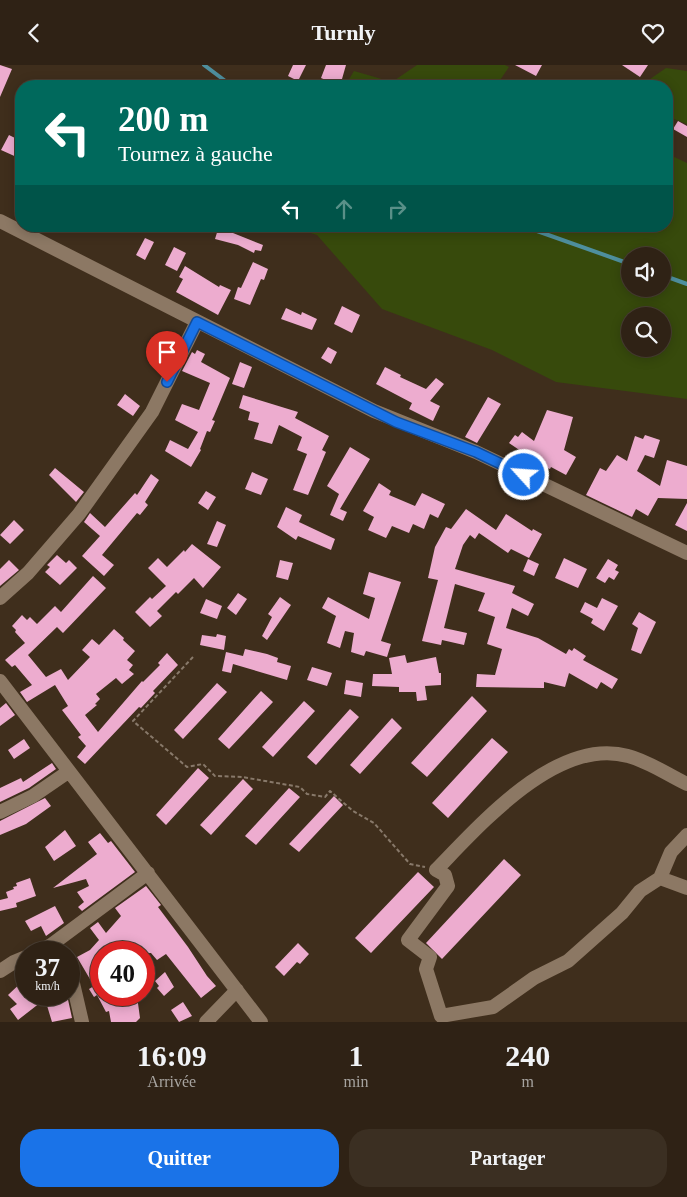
<!DOCTYPE html>
<html lang="fr">
<meta charset="utf-8">
<style>
:root{--surface:#2f2215;--page:#3b2f22;--text:#f1f3f6;--muted:#a7a4a0;--line:#4a3f34;--accent:#1a73e8}
body{margin:0;font-family:Georgia,serif;background:var(--page);color:var(--text);height:100vh;display:flex;flex-direction:column;font-size:19px;white-space:nowrap}
*{box-sizing:border-box;margin:0}
p{font-size:16px;color:var(--muted)}
.icon{flex:none;width:28px;height:28px;fill:none;stroke:currentColor;stroke-width:2;stroke-linecap:round;stroke-linejoin:round}
.map{position:relative;height:957px;overflow:hidden}
.side{display:flex;flex-direction:column;background:var(--surface);flex:1}
.side>*{flex:none}
.top-card{position:absolute;left:15px;top:15px;width:658px;height:152px;border-radius:20px;box-shadow:0 2px 12px #0003,0 0 0 1px var(--line);background:#00695c;color:#fff;overflow:hidden}
.tools{position:absolute;left:621px;top:182px;display:grid;gap:10px}
.tools a{display:grid;place-items:center;width:50px;height:50px;border-radius:50%;background:var(--surface);box-shadow:0 2px 12px #0003,0 0 0 1px var(--line);font-size:25px}
.speed{position:absolute;left:15px;top:876px;display:flex;gap:10px;font-size:25px;font-weight:700;text-align:center}
.speed>*{display:grid;place-content:center;width:65px;height:65px;border-radius:50%;background:var(--surface);box-shadow:0 2px 12px #0003,0 0 0 1px var(--line);line-height:1}
.speed small{font-size:12px;font-weight:400}
.speed .limit{border:8px solid #d22;background:#fff;color:#111}
.pin{position:absolute;display:grid;place-items:center;width:42px;height:42px;color:#fff;margin:-51px -21px;border-radius:50% 50% 50% 0;rotate:-45deg;box-shadow:0 0 5px #0007}
.pin .icon{rotate:45deg}
.me{position:absolute;width:55px;margin:-28px;rotate:296deg;stroke-linejoin:round;filter:drop-shadow(0 0 4px #0008)}
.turn{display:flex;align-items:center;gap:18px;height:105px;padding:0 20px;font-size:22px}
.turn .icon{width:65px;height:65px;stroke-width:2.5}
.turn b{display:block;font-size:35px;line-height:42px}
.lanes{display:flex;align-items:center;height:48px;padding:0 20px;background:#0003;justify-content:center;gap:25px;direction:ltr}
.lanes .off{opacity:.35}
.eta{display:flex;justify-content:space-evenly;align-items:center;height:85px;text-align:center}
.eta b{font-size:30px;font-weight:700;line-height:35px}
.cta{display:flex;gap:10px;margin-top:auto;padding:10px 20px}
.cta a{flex:1;height:58px;border-radius:20px;background:var(--accent);color:#fff;font-size:20px;font-weight:700;line-height:58px;text-align:center}
.cta a+a{background:var(--page);color:var(--text)}
header{display:flex;justify-content:space-between;align-items:center;height:65px;padding:0 20px;background:var(--surface);font-size:22px;font-weight:700}
.map>svg:first-child{display:block}
</style>
<header><svg class="icon" aria-label="back" viewBox="0 0 24 24"><path d="M15 5l-7 7 7 7"/></svg>Turnly<svg class="icon" aria-label="heart" viewBox="0 0 24 24"><path d="M12 20l-8-8c-3-5 5-10 8-4 3-6 11-1 8 4z"/></svg></header>
<div class="map">
<svg width="687" height="957" viewBox="0 0 687 957">
<rect width="100%" height="100%" fill="#3f2e1c"/>
<!-- green -->
<path fill="#374a0c" fill-rule="evenodd" d="M417,0H505L509,2L496,21H345L354,6L392,17Z
M666,3L687,6V59L674,54L666,76V21H640Z
M666,88L687,98V334L556,317L492,285L382,244L317,170L288,161H666ZM630,191H662V224H630ZM662,251V284H630V251Z"/>
<g fill="none" stroke-linecap="round" stroke-linejoin="round">
<!-- stream -->
<path stroke="#4e8f9e" stroke-width="4" d="M204,0L232,21
M523,161L630,199
M662,210L687,219"/>
</g>
<!-- building -->
<path fill="#edaccf" d="M0,0L12,4L0,32Z
M293,0H306L298,16L288,11Z
M326,0H346L340,21L321,13Z
M515,0H542L536,11Z
M622,0H648L640,12Z
M678,56L687,61V72L673,64Z
M9,70L21,76V94L1,85Z
M219,161H230L228,166L263,180L261,186L255,185L254,188L238,180L215,174Z
M145,173L154,177L145,195L136,190Z
M174,182L186,188L177,206L165,200Z
M253,197L268,204L264,215L261,214L250,240L234,234L238,222L241,223Z
M185,201L219,222L220,220L231,225L218,250L176,227L183,214L179,212Z
M342,241L360,250L352,268L334,259Z
M286,243L301,250L302,247L317,254L312,265L281,254Z
M328,282L337,287L331,299L321,293Z
M197,285L205,289L201,297L230,313L214,351L212,355L215,356L210,367L207,366L200,384L201,385L191,402L165,386L170,375L188,384L198,367L175,355L182,339L199,345L210,318L182,306L192,287L195,289Z
M240,297L252,302L244,323L232,319Z
M385,302L401,310L400,312L426,324L436,313L444,319L430,336L440,341L433,356L409,344L412,338L376,319Z
M125,329L140,341L133,351L117,340Z
M243,330L298,347L295,353L329,371L322,385L326,387L308,430L293,425L307,389L297,385L302,372L279,360L272,379L254,374L259,358L248,355L250,347L239,343Z
M488,332L501,339L477,378L465,372Z
M547,345L573,352L564,385L576,392L566,410L551,402L550,404L530,397L531,393L509,378L515,370L518,372L522,367L534,376Z
M645,370L660,375L654,393L645,390L637,406L660,421L667,395L687,401V434L658,433L648,451L636,444L632,452L586,430L600,403L606,406L617,390L627,396L635,371L643,374Z
M350,382L370,394L340,444L347,447L343,456L330,450L339,429L327,421Z
M55,403L84,427L76,437L49,410Z
M252,407L268,414L261,430L245,424Z
M151,409L159,415L145,437L148,440L140,450L137,448L102,490L114,500L104,511L82,491L100,471L84,457L90,448L105,462L135,428L137,430Z
M379,418L391,426L389,430L415,441L422,428L445,439L438,453L430,449L424,464L413,459L409,468L392,461L386,473L368,465L374,452L363,446Z
M206,426L216,432L208,445L198,438Z
M687,438V466L675,460Z
M286,442L302,450L299,457L335,474L331,485L298,471L296,475L277,462Z
M466,444L496,465L506,449L532,466L533,464L542,469L529,493L511,484L508,488L479,468L475,474L470,470L463,480L455,504L515,521L512,528L534,539L528,551L512,543L506,563L538,573L566,589L569,584L572,586L574,583L586,591L583,595L618,614L612,624L601,617L597,624L569,608L565,622L544,617V623L476,622L477,609L495,610L502,584L487,579L495,552L478,546L485,528L455,519L444,563L467,568L464,580L442,575L441,580L422,576L438,515L428,513L435,482L446,462L451,464Z
M14,455L24,465L10,479L0,470Z
M217,456L226,460L217,482L207,479Z
M192,479L221,502L203,523L194,513L178,529L176,527L157,546L162,551L150,562L135,547L150,532L152,534L166,521L148,503L158,493L167,502L184,485L185,487Z
M57,490L66,498L69,495L77,503L60,520L45,507L50,502L47,500Z
M564,493L587,504L578,523L555,513Z
M528,494L539,499L534,511L523,506Z
M608,494L618,500L615,505L619,507L614,515L609,512L605,518L596,513Z
M9,495L19,505L0,521V504Z
M280,495L293,498L288,515L276,512Z
M369,507L401,517L381,576L391,579L387,592L366,586L364,591L351,587L354,568L345,566L340,583L327,578L336,551L322,543L328,532L369,554L375,533L363,529Z
M93,511L106,523L63,568L57,562L28,590L46,612L61,604L68,615L90,592L82,585L92,574L99,580L114,564L124,573L123,575L135,586L127,595L133,600L129,605L134,609L122,619L116,613L96,629L100,634L95,639L97,640L85,650L98,667L142,616L143,617L160,600L158,598L167,588L178,600L153,626L155,628L141,643L139,642L85,699L77,692L86,681L78,672L81,670L62,645L68,641L55,620L27,637L20,627L32,620L15,600L12,602L5,595L25,578L15,567L16,565L12,561L22,550L27,555L30,552L37,559L55,541L61,547Z
M238,528L247,534L236,550L227,543Z
M280,532L291,540L267,575L262,571L272,552L268,549Z
M602,533L618,541L604,566L591,558L593,554L580,547L585,537L597,543Z
M206,534L222,541L217,554L200,548Z
M639,547L656,557L641,589L631,585L638,563L632,559Z
M217,569L226,571L224,585L200,580L202,570L216,572Z
M245,584L267,589L278,593L277,597L291,601L287,615L233,599L231,608L222,606L226,587L243,591Z
M405,590L407,598L436,592L439,608H441V620L425,621L427,635L417,636L416,627H399V622L372,621L373,609H392L389,593Z
M312,602L332,608L327,621L307,615Z
M346,615L363,618L361,632L344,629Z
M217,618L227,627L183,674L174,665Z
M261,626L273,637L229,684L218,674Z
M472,631L487,646L427,712L411,698Z
M304,636L315,646L273,692L262,682Z
M6,638L15,650L0,661V643Z
M350,644L359,652L316,700L307,692Z
M392,653L402,663L360,709L350,700Z
M492,673L508,687L448,753L432,738Z
M24,674L30,683L14,694L8,685Z
M52,698L56,704L29,723L0,737V723L21,713L23,717Z
M198,703L209,713L166,760L156,750Z
M243,714L253,724L211,770L200,760Z
M289,723L300,732L256,780L245,771Z
M334,731L343,740L299,787L289,779Z
M45,733L51,741L26,759L0,770V756Z
M65,765L76,781L54,796L45,782Z
M100,768L108,778L111,776L135,807L82,846L78,842L84,837L77,827L89,821L86,814L53,823L97,789L88,777Z
M504,794L521,810L442,894L426,878Z
M418,807L434,822L371,888L355,873Z
M30,813L36,831L16,838L17,842L0,846V835L8,833L6,827L14,824L13,822L17,821L16,818Z
M146,821L161,840L158,842L188,882L207,911L216,921L201,933L166,889L157,895L151,888H101V930H124L129,937L137,931L140,953L136,957H111L109,946L106,947L97,930L94,932L89,924L94,921L77,892L90,885L99,875L90,863L98,857L106,868L121,851L115,843Z
M55,841L64,858L46,871L41,861L31,866L25,856Z
M298,878L309,889L300,899L297,897L284,911L275,902Z
M165,907L174,922L164,931L157,923L159,921L155,916Z
M26,913V930H67L72,953L52,957L45,934L18,955L10,944L17,939L8,930Z
M183,937L192,951L179,957L171,945Z"/>
<g fill="none" stroke-linecap="round" stroke-linejoin="round">
<!-- path -->
<path stroke="#88796a" stroke-width="2" stroke-dasharray="4 2.5" stroke-linecap="butt" d="M193,592L133,656L187,702L203,699L215,711L242,712L300,722L307,729L325,732L330,726L353,746L374,758L410,799L425,802"/>
<!-- minor -->
<path stroke="#8c7864" stroke-width="14" d="M0,156L374,346L476,387L687,488
M0,533L28,508L79,449L152,347L197,257
M0,616L261,957
M0,747L33,731L68,707
M687,770L671,787L660,813L687,823
M660,813L640,826L622,848L568,896L534,913L493,942L441,951L426,904L430,892L408,875L448,821L445,810L436,805C480,760 557,671 628,691C648,696 668,710 687,719
M37,888L51,880L148,808
M69,901L82,957
M0,906L14,897L26,892
M206,957L237,925"/>
</g>
<g fill="none" stroke-linecap="round" stroke-linejoin="round">
<!-- route casing -->
<g stroke="#114b97" stroke-width="12">
<path id="route" d="M167,317L197,257L396,357L476,387L524,410"/>
</g>
<!-- route -->
<use href="#route" stroke="#1a73e8" stroke-width="9"/>
</g>
</svg>
<div class="tools">
<a><svg class="icon" aria-label="sound" viewBox="0 0 24 24"><path d="M4 9h4l5-4v14l-5-4H4zM17 9q2 3 0 6"/></svg></a>
<a><svg class="icon" aria-label="search" viewBox="0 0 24 24"><circle cx="10" cy="10" r="6"/><path d="M15 15l6 6"/></svg></a>
</div>
<div class="speed"><div>37<small>km/h</small></div><div class="limit">40</div></div>
<div class="pin" style="left:167px;top:317px;background:#d93025"><svg class="icon" aria-label="arrive" viewBox="0 0 24 24"><path d="M6 21V4h12l-3 4 3 4H6"/></svg></div>
<svg class="me" style="left:524px;top:410px" viewBox="-20 -20 40 40"><circle r="17" fill="#1a73e8" stroke="#fff" stroke-width="3"/><path d="M0-11L8 9 0 5-8 9z" fill="#fff"/></svg>
<div class="top-card">
<div class="turn"><svg class="icon" aria-label="left" viewBox="0 0 24 24"><path d="M17 20v-9H6M10 6l-5 5 5 5"/></svg><div><b>200 m</b>Tournez à gauche</div></div>
<div class="lanes"><svg class="icon" aria-label="left" viewBox="0 0 24 24"><path d="M17 20v-9H6M10 6l-5 5 5 5"/></svg><svg class="icon off" aria-label="ahead" viewBox="0 0 24 24"><path d="M12 20V5M6 11l6-6 6 6"/></svg><svg class="icon off" aria-label="right" viewBox="0 0 24 24"><path d="M7 20v-9h11M14 6l5 5-5 5"/></svg></div>
</div>
</div>
<section class="side">
<div class="eta">
<div><b>16:09</b><p>Arrivée</p></div>
<div><b>1</b><p>min</p></div>
<div><b>240</b><p>m</p></div>
</div>
<div class="cta"><a>Quitter</a><a>Partager</a></div>
</section>
